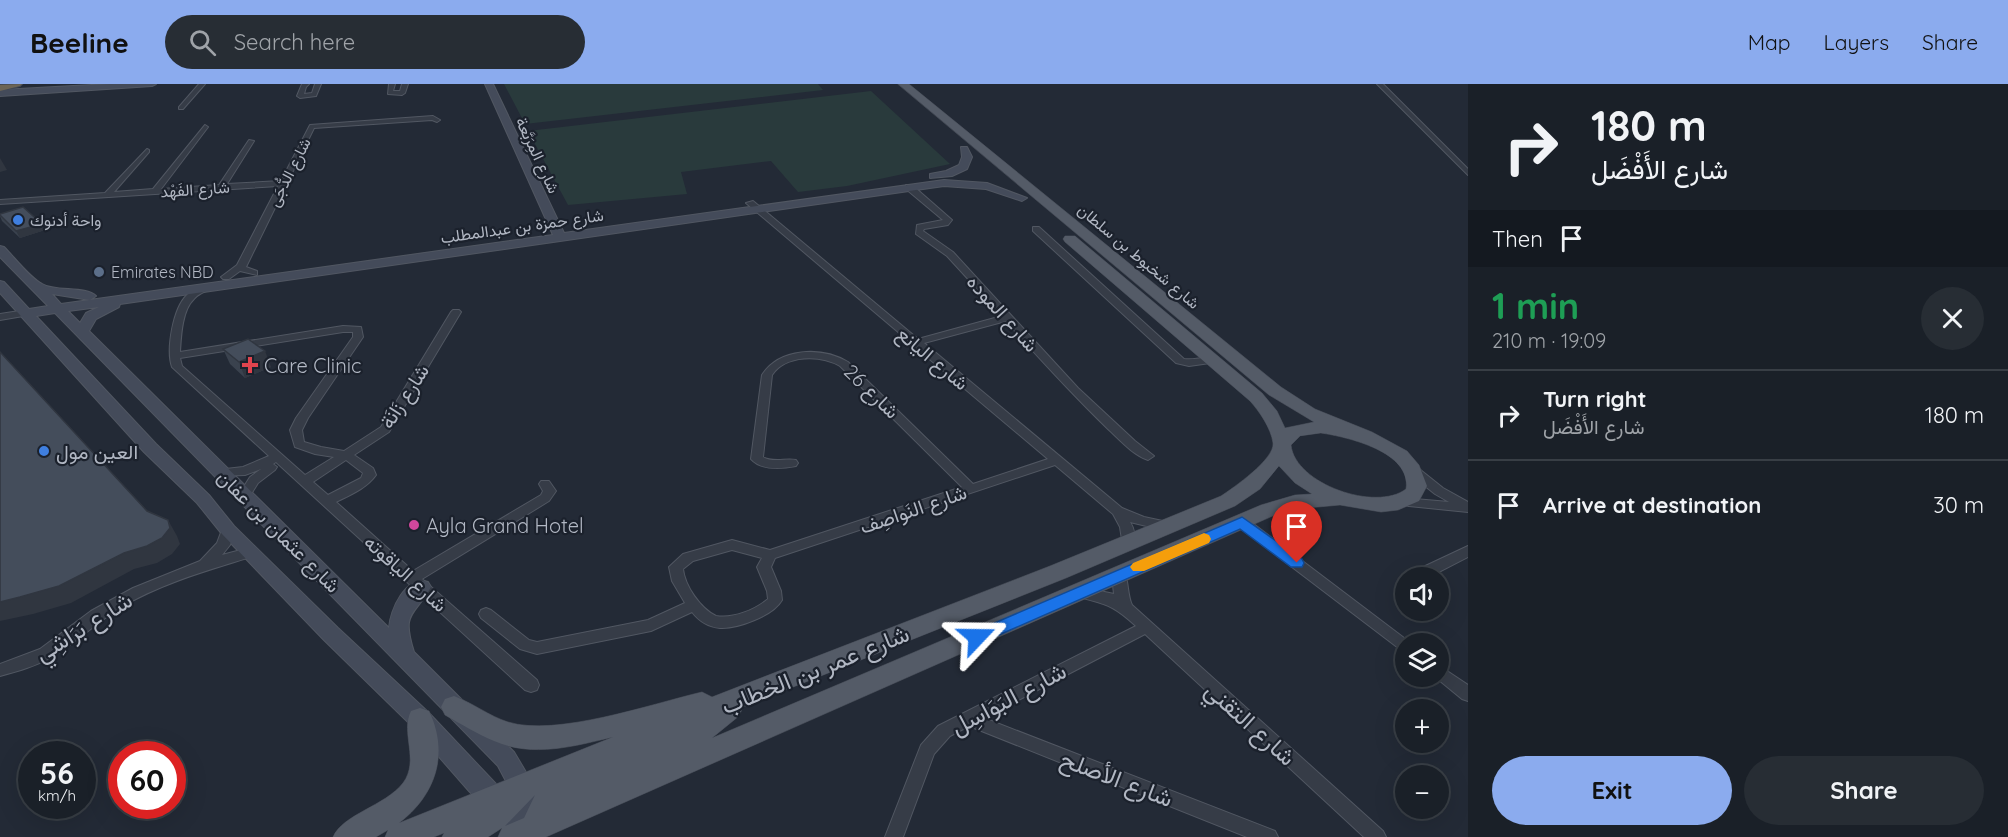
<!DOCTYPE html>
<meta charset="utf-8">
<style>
:root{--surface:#1a2028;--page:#272d34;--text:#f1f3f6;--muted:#9fa3a8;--line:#383e45;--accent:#8babee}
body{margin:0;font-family:Quicksand,Vazirmatn,sans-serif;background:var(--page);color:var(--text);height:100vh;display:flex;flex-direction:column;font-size:22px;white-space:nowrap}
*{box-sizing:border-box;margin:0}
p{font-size:20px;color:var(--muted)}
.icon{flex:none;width:33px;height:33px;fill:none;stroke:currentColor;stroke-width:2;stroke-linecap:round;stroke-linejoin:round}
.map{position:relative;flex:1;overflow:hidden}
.panel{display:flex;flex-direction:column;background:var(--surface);width:540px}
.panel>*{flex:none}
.top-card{background:#1a2028;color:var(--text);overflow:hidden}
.controls{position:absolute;left:1395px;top:483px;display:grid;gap:12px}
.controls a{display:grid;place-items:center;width:54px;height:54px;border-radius:50%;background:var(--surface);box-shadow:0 6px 24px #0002,0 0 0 2px var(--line);font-size:30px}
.speed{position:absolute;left:18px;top:657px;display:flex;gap:12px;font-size:30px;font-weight:700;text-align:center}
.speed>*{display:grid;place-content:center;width:78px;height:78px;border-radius:50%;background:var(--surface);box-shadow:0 6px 24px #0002,0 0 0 2px var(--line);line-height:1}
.speed small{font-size:15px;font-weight:400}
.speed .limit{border:9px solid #d22;background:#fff;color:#111}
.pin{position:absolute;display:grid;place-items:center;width:51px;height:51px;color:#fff;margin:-62px -26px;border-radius:50% 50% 50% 0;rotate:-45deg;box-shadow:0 0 6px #0007}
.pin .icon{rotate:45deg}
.me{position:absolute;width:66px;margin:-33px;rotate:67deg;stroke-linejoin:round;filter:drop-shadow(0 0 4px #0008)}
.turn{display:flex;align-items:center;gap:21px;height:126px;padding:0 24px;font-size:27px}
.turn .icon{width:78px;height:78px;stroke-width:2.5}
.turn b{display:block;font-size:42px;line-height:51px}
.then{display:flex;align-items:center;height:57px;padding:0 24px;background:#0003;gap:12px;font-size:22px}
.round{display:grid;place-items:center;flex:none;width:63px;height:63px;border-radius:32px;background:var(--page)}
.summary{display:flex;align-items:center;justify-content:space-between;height:102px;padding:0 24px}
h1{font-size:36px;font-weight:700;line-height:45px;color:#1e9e55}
.action{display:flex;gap:12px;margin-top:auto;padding:12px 24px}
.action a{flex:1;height:69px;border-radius:36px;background:var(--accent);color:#111;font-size:24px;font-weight:700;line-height:69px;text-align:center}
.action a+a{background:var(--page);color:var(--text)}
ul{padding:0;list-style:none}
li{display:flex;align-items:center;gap:18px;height:90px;padding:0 24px;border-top:2px solid var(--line)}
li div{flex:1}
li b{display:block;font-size:22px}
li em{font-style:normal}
header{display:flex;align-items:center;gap:36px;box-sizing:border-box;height:84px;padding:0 30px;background:var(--accent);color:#111}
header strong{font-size:28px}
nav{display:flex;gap:33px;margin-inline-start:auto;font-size:21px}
.search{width:420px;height:54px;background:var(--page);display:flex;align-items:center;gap:15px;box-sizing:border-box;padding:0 21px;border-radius:33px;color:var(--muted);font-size:22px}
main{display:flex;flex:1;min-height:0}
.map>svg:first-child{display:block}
</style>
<header>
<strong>Beeline</strong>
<div class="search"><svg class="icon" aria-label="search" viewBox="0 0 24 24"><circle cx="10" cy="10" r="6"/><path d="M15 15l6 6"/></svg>Search here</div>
<nav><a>Map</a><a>Layers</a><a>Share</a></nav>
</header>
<main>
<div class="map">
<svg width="1468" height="753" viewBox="0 0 1468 753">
<rect width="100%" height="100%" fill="#232a36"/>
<!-- green -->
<path fill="#293a3c" d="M504,0H818L823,6L525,40Z
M871,7L950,80L847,102L798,108L771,77L681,88L687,110L568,121L528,47Z"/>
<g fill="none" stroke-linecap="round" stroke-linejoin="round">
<!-- street casing -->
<g stroke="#515762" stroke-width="2">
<path id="street" d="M199,0H205L183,25H179V23Z
M302,0H309L306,3L304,10L312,9L315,0H321L316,12L300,14L297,12Z
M389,0H395L393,7H400L402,0H408L405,9L402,11L388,10Z
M1377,0H1383L1468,85V91Z
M433,32L440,36L437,38L432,36L314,44L246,183L257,187V191L240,187L229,195H223L221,193L237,181L278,102L0,120V116L105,109L147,65L149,66V68L114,108L153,105L205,41L208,43L161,105L219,101L249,56L254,57L227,100L281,97L310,41Z
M906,101H912L952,136L948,141L924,145L923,147L953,168L1078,304L1135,357L1154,372L1148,376C1133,371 1120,356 1108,345C1072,310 1039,274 1006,237L924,259L1122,424L1144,433L1172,439L1174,442L1172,445L1167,447L1130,438C1134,444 1137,455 1133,462H1123L1120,443L1113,430L1055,381L775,474L771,483L781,507L782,516C773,532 737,545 720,544C708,543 699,537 692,528L651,547L537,570L520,565L481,534L479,530L481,526L486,524L491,526L529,556L537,558L648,536L685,519L672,497L669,483L683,470L732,456L770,466L962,403L840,282C821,271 786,270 772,291L763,373C772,379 786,374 796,376L798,379L796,382C781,385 762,387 751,375L762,291C779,264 821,262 848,278L973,400L1048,375L914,262L910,261V258L746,119L753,117L918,255L1002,232L947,172L916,150L917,141L943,136L906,105ZM732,466L762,474L757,483L767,507L768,515C755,526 733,535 716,532C700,524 685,502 683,485L693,477Z
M1033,143H1039L1184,275C1195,277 1209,270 1218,276L1217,278L1189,282L1176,279L1033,147Z
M208,200L211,201V205C205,207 198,210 194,215C182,226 181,252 180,268L343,242L361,243L363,253L308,334L302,346L304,358L321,363L344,367L381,343L451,228L453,226H459L461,228L389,348L354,371L373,384L376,391C367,404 350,411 336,418L413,487L541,411L543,407L539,400L541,397H549L556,407L549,417L422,495L537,596L539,601L537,606L531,608L525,606L276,378L273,380L277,383L275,386L258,399L248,415L244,416L238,412L250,393L261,385L245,391L217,392L215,389L217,386L243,383L269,372L172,283C166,266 173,224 187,211C192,205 201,202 208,200ZM343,248H353V253L296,334L290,346L295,363L315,370L334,373L305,391L182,282L180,274ZM346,376L363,389L361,394L328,411L313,398Z
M26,226L29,227V231L0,236V230Z
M1414,383L1418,384L1443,404L1468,418V428L1399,421L1397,418L1399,415L1403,414L1449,418L1435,410L1410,390L1408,387L1410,384Z
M1242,433L1247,435L1412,560H1406V568L1401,566L1237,441L1236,438L1237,435Z
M228,441L233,443L235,446L230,461L222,471L252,463L257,465L259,468L257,471C210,486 167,497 123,522C98,537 77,558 52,573C36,582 18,587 0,592V580L40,565L91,527L133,504L200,477L217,459L223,443Z
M1468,462V473L1429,493H1419L1417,489L1419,485Z
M1119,487L1124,488C1129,498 1127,510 1132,521L1383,747L1386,753H1364L1145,550L984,634L1275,747L1278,753H1247L969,642L950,652L934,670L903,753H885L921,661L938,642L1136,542C1111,519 1106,521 1076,512L1074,508L1076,504L1081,503L1114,510L1112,492L1114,488Z
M1438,581L1468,601V617L1462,615L1434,592H1438Z"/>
</g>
<!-- secondary casing -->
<g stroke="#515762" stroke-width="2">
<path id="secondary" d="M110,0H156L152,2L0,12V6Z
M485,0H493L564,149L944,96L987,99L1027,114L1022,117L986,105L944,102L120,220L119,223L96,235L89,247L389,544C390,526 406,491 428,498L431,503C414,533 401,527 414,568L514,668L530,695L546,744L541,753H514L469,707L412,642L324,556L222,450L197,419L144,368L0,209V197L4,198L29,225L48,222L0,173V162L4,163C14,173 30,194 42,200C56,208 86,202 96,212L90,216L52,210L61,220L553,151ZM99,223L86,229L80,239L68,227ZM55,229L498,682L507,699L514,719L428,628L338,544L234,442L209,411L156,360L36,232Z
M961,63H967L972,73L967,85L952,92L930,94V90L946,87L959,81L962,73Z"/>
</g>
<!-- primary casing -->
<g stroke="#3f4550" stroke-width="1">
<path id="primary" d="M898,0H909L1281,303L1315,325L1372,348L1407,367L1419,381L1427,402L1419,417L1398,426L1381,428L1340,421L1296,425L1275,431L546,753H498L502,744L488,753H442L444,749L434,753H385L388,746L376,753H333C343,730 385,722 403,699C420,676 400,649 411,627L420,624L429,627C450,670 435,712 399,739L613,653C575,662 533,674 494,657C477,650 461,640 445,631L441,623L445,615L454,612C473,619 489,632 508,638C556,653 651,620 702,608L712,613L1050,482L1221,412C1233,404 1275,375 1273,359C1271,344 1259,327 1250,317L1065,158L1063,155L1065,152H1075L1262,309L1277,327L1285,344L1314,338L1269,311ZM1321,349C1348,353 1412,368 1406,405C1376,428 1295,400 1291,361L1300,352ZM1279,382L1295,399L1312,410L1295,411L1261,421L712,654L739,632L743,623L1066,494L1235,422L1260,405ZM535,711L524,734L505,742Z"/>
</g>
<!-- highway casing -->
<g stroke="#414752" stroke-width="2">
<path id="highway" d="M22,0L20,2L0,7V1Z"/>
</g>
<!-- street -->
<use href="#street" fill="#363c47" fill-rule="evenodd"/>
<!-- secondary -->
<use href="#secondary" fill="#444b5a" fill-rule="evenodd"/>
<!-- primary -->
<use href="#primary" fill="#545b67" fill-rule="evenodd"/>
<!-- highway -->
<use href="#highway" fill="#6c6454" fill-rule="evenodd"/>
</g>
<!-- wall -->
<path fill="#3a424e" d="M0,130L45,146L20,154L2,137L0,132Z
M223,265L271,283L245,294L230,280Z"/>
<!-- shaded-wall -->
<path fill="#303640" d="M0,74L7,86L0,88Z
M42,140L45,146L20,154L16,147Z
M265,267L271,283L245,294L239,278Z
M168,436L177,452L180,460L172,470L157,479L134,485L71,519L33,530L0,537V518Z"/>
<!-- building -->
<path fill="#444d5b" stroke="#303640" stroke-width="1.5" d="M23,123L42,140L16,147L0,131V130Z
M248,255L265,267L239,278L223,265Z
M0,268L147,427L168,436L170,444L162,454L147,462L124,469L59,502L20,513L0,518Z"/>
<!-- route -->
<path fill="#1a73e8" stroke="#114b97" stroke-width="1.5" d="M1242,433L1302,475L1304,479L1302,483H1291L1240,445L983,558L977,560L971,558L968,553L971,549Z"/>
<!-- slow -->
<path fill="#f59e0b" d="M1204,449L1209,451L1211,455L1209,459L1144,487H1133L1130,483L1133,479Z"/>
<!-- markers -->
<g fill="#3f7fe0" stroke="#1b212c" stroke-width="2">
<circle cx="18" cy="136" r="6"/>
<circle cx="44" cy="367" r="6"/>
</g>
<circle fill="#5c6f8a" stroke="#1b212c" stroke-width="2" cx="99" cy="188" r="6"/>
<path fill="#e0444e" stroke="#1b212c" stroke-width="2" d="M247 272h6v6h6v6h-6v6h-6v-6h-6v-6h6z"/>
<circle fill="#d1479c" stroke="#1b212c" stroke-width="2" cx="414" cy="441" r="6"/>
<g text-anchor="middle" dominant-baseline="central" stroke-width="4.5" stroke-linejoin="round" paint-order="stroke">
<!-- far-street labels -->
<g font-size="16" fill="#b1b7c3" stroke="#1b212c">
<text transform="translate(538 71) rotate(65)">شارع المِرَبَّعة</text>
<text transform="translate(289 88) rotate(-63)">شارع الدُّجَى</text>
<text transform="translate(195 105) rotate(-4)">شارع الفَهْد</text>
<text transform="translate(522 142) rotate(-8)">شارع حمزة بن عبدالمطلب</text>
<text transform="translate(1139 172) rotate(40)">شارع شخبوط بن سلطان</text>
</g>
<!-- far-poi labels -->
<g font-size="16" fill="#b1b7c3" stroke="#1b212c" text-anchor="start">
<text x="30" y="136">واحة أدنوك</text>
<text x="111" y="188">Emirates NBD</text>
</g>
<!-- street labels -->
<g font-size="20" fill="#b1b7c3" stroke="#1b212c">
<text transform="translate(1003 229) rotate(48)">شارع الموده</text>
<text transform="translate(933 274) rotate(40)">شارع اليانع</text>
<text transform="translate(872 307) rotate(44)">شارع 26</text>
<text transform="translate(404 312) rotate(-57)">شارع زَانَة</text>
<text transform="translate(913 425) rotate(-19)">شارع النَواصِف</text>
<text transform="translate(279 447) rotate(45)">شارع عثمان بن عفان</text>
<text transform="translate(406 489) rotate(42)">شارع الياقوته</text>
</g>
<!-- poi labels -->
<g font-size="20" fill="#b1b7c3" stroke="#1b212c" text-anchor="start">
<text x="264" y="281">Care Clinic</text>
<text x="56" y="367">العين مول</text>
<text x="426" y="441">Ayla Grand Hotel</text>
</g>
<!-- near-street labels -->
<g font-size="24" fill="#b1b7c3" stroke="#1b212c">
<text transform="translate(83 542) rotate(-32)">شارع بَرَاشِي</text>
<text transform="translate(815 585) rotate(-22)">شارع عمر بن الخطاب</text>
<text transform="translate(1008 614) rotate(-28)">شارع البَوَاسِل</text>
<text transform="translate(1251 639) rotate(42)">شارع التقني</text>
<text transform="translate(1117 694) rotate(21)">شارع الأصلح</text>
</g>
</g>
</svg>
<div class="controls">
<a><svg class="icon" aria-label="sound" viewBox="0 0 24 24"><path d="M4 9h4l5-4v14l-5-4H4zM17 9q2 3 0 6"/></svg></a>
<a><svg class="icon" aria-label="layers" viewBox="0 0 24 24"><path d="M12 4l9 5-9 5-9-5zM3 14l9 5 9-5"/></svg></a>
<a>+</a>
<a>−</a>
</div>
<div class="speed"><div>56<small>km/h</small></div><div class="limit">60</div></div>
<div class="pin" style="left:1297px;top:479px;background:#d93025"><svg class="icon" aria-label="arrive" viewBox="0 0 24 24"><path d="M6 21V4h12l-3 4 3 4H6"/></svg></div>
<svg class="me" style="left:977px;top:553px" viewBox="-20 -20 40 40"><path d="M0-17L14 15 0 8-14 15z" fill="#1a73e8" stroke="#fff" stroke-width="4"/></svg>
</div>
<section class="panel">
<div class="top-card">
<div class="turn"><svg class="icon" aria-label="right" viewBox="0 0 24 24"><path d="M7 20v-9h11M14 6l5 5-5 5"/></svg><div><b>180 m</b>شارع الأَفْضَل</div></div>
<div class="then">Then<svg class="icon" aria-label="arrive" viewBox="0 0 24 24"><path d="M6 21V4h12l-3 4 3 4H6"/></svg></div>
</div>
<div class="summary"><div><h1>1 min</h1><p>210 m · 19:09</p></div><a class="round"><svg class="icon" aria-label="close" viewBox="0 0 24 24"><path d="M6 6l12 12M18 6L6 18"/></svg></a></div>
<ul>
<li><svg class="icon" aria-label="right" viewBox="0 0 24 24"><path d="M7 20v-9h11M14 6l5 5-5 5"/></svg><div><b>Turn right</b><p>شارع الأَفْضَل</p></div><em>180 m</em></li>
<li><svg class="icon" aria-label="arrive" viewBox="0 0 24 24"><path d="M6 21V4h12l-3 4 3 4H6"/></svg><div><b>Arrive at destination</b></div><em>30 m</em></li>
</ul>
<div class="action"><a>Exit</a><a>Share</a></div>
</section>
</main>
